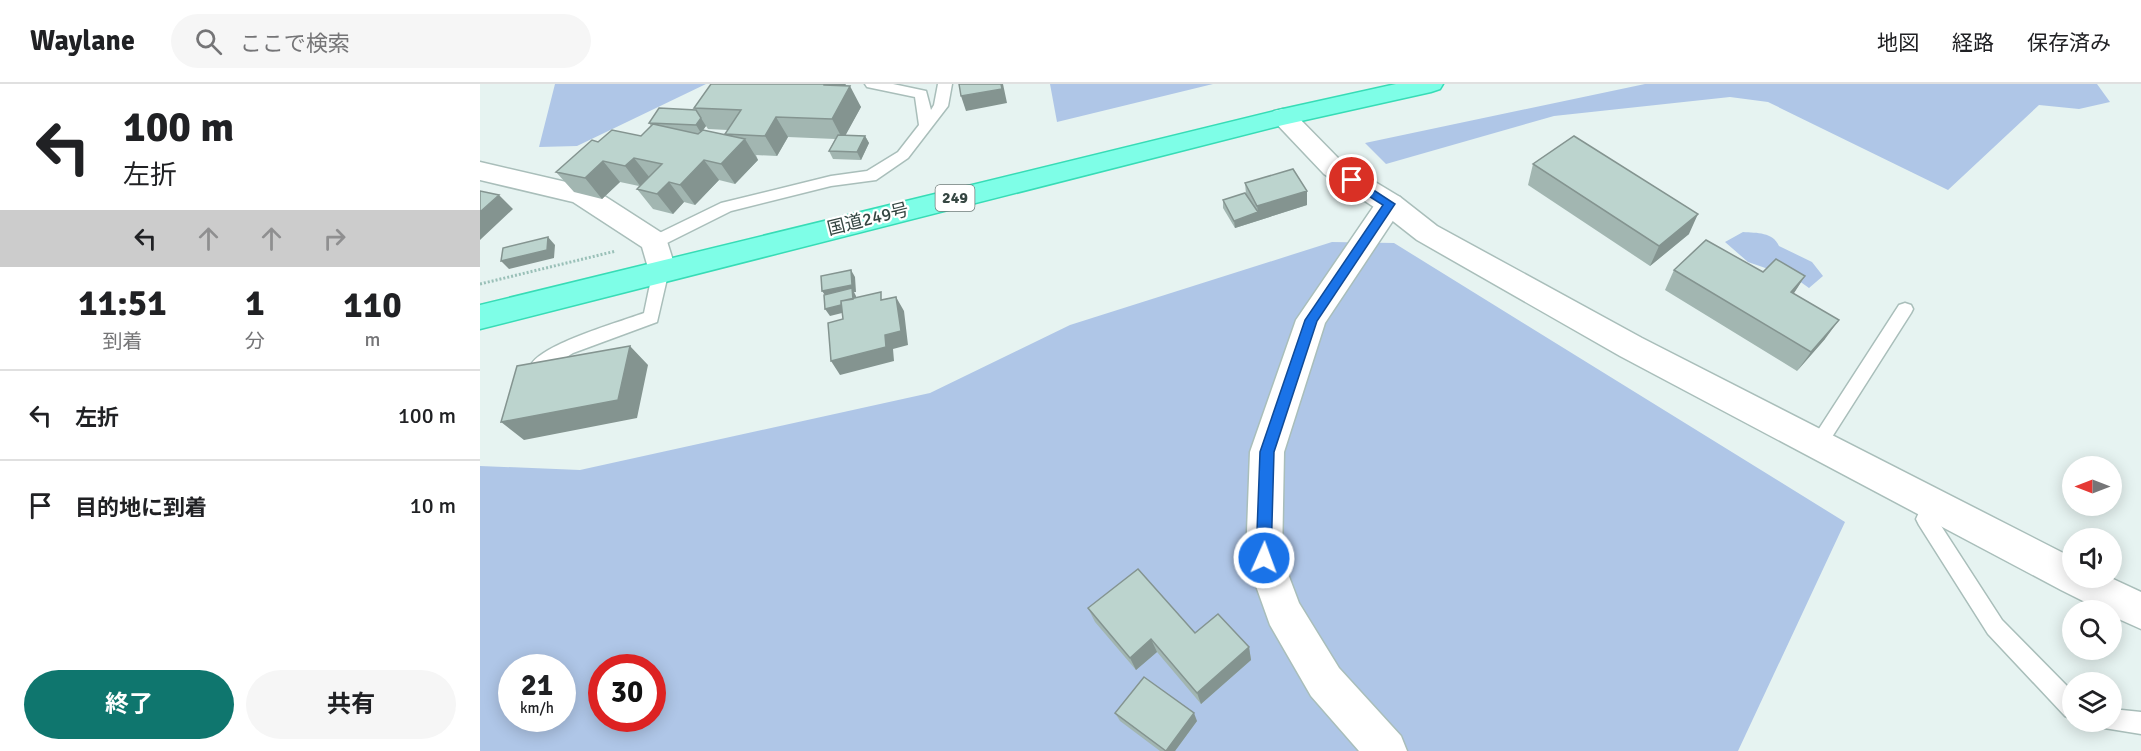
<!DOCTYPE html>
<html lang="ja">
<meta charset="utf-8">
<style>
:root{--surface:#fff;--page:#f6f6f6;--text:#202124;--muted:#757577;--line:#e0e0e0;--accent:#0f766e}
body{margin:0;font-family:Signika,"Noto Sans JP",sans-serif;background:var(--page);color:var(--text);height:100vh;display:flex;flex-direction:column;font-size:22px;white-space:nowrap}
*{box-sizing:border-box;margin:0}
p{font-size:20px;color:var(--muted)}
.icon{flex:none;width:33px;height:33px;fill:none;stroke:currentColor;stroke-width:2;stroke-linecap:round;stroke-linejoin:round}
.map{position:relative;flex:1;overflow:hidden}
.panel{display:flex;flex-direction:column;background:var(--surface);width:480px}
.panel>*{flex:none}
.top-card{background:#fff;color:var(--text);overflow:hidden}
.needle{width:39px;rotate:270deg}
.buttons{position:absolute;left:1582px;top:372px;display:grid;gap:12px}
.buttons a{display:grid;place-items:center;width:60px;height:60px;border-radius:50%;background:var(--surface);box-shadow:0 3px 15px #0003;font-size:30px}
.speed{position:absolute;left:18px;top:570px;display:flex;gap:12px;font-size:30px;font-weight:700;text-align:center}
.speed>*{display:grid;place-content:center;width:78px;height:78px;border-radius:50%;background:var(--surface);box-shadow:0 3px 15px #0003;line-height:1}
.speed small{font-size:15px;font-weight:400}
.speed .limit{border:9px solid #d22;background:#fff;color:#111}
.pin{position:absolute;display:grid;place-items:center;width:51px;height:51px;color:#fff;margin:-26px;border:3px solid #fff;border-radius:50%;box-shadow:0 2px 6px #0007}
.me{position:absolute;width:66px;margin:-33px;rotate:2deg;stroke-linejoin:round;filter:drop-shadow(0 0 4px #0008)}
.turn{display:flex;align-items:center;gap:21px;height:126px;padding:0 24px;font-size:27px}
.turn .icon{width:78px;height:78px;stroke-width:2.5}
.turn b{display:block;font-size:42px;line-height:51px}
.lanes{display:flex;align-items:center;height:57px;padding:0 24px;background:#0003;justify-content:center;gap:30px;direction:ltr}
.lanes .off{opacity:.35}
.eta{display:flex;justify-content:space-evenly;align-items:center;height:102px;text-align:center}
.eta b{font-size:36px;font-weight:700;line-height:42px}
.cta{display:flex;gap:12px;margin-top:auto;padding:12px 24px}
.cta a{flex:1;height:69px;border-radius:36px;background:var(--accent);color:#fff;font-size:24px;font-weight:700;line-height:69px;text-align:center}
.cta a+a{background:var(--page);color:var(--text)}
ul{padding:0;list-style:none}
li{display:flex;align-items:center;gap:18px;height:90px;padding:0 24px;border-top:2px solid var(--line)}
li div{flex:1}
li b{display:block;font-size:22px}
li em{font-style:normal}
header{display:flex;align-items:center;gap:36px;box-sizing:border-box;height:84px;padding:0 30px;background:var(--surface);border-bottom:2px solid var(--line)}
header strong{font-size:28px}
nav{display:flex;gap:33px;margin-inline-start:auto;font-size:21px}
.search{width:420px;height:54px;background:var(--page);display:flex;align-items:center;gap:15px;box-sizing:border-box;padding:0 21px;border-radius:33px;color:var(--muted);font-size:22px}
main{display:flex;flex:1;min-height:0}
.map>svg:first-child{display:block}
</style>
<header>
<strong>Waylane</strong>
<div class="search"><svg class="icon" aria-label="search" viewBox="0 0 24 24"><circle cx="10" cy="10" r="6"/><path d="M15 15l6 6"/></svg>ここで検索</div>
<nav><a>地図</a><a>経路</a><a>保存済み</a></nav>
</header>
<main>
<section class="panel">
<div class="top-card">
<div class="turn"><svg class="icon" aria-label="left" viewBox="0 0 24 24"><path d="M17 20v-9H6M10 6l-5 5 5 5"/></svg><div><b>100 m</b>左折</div></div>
<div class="lanes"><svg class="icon" aria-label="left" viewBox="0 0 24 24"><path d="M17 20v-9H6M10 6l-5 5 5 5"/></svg><svg class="icon off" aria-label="ahead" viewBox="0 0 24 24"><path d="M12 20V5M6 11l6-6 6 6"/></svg><svg class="icon off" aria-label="ahead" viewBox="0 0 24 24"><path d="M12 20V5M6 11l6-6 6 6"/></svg><svg class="icon off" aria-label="right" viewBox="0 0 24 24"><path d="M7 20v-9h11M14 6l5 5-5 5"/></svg></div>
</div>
<div class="eta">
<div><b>11:51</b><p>到着</p></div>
<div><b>1</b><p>分</p></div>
<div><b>110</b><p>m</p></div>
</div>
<ul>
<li><svg class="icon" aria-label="left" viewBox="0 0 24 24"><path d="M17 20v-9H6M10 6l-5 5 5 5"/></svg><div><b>左折</b></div><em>100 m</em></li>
<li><svg class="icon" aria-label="arrive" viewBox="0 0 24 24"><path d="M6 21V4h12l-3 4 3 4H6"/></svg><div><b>目的地に到着</b></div><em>10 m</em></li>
</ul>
<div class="cta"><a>終了</a><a>共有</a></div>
</section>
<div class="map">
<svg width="1661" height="667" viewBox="0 0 1661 667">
<rect width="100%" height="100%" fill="#e6f3f1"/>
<!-- green -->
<path fill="#afc6e7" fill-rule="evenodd" d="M75,0H226L97,62L59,63Z
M570,0H733L577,38Z
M1165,0H1617L1630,18L1599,25L1559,21L1468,106L1288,18L1250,13L1074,32L906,80L885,59Z
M1263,148C1277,149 1293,148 1299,162L1332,178L1343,192L1329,204L1315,194L1268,178L1245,158Z
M852,158L914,159L1365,438L1258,667H0V382L100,386L450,309L590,241ZM32,584H82V634H32ZM122,584H172V634H122Z"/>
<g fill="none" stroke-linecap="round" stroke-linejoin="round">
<!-- service casing -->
<g stroke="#a9beba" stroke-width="3">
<path id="service" d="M385,0H413L446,7L451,26L454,21L458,0H472L468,22L428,74L396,96L351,102L251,127L181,162H169L167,158L169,154L241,119L351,92L387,87L418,68L439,41L435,13L387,3Z
M181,180L189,186L177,238L93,269L77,279L83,285L80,290L74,292L54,286L51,281C62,260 140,238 164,229L173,186Z
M1425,219L1431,221L1433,225L1431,229L1345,364L1339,367L1333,364L1330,359L1333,354L1419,221Z
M1453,411L1460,413L1463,419L1456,434L1522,536L1593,608V635L1585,632L1508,550L1439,441L1436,435L1446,413Z
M1632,625L1661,628V650L1624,644L1622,638H1632Z"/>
</g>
<!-- minor casing -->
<g stroke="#a9beba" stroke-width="3">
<path id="minor" d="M0,78L112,104L185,151L196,186L191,194L181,197L171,194L162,163L93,118L0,96Z
M910,110L920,113L924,120L845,239L804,368L802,474L819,519L859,584L921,652L927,667H879L831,612L790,541L766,474L770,368L816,236L900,113Z"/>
</g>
<!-- tertiary casing -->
<g stroke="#a9beba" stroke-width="3">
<path id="tertiary" d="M803,25L812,27L862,78L920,113L957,142L1162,254L1593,474V494H1631L1661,508V545L1632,532V526H1621L1581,506L1140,272L937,156L900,127L844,90L790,33L794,27Z"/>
</g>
<!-- trunk casing -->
<g stroke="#37dcb6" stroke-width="3">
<path id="trunk" d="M916,0H963L960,5L951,8L803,41L0,245V221L803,25Z"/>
</g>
<!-- path -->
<path stroke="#9ac0b8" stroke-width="3" stroke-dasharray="2 2" stroke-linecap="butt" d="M0,200L136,167"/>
<!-- service -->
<use href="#service" fill="#fff" fill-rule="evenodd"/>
<!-- minor -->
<use href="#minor" fill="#fff" fill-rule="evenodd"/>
<!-- tertiary -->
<use href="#tertiary" fill="#fff" fill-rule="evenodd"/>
<!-- trunk -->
<use href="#trunk" fill="#7efee7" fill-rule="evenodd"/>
</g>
<!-- wall -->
<path fill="#a2b6b1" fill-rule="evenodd" d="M365,2L381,23L365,51L385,52L389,59L381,76L353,75L349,67L355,55L308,53L297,72L276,71L278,76L255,100L239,96L215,121L204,118L193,130L173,125L157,105L159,102L140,98L122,115L94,108L76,88L118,58L161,52L171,42L169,39L216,26L214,24ZM226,42L228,45L248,46L246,51L223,46Z
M1053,80L1209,150L1170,182L1048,101Z
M765,99L827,107V121L755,144L743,124V116L766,110Z
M1194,186L1283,188L1325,192L1314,209L1345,255L1317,287L1185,206Z
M608,524L715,549L769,563L771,576L721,620L677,568L656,586L615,538Z
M635,629L717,637L695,667H680L640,637Z"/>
<!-- shaded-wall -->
<path fill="#849490" d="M344,0H366L354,22L344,1Z
M521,0H523L527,19L486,27L481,12Z
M370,2L381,23L363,56L352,35Z
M296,33L308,53L297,72L285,52Z
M221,34L226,42L221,49L216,41Z
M385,52L389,59L381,76L377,68Z
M265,55L278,76L255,100L241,80Z
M154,74L170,94L161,103L145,82Z
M224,76L239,96L215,121L200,101Z
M123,77L140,98L122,115L105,94Z
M189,98L204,118L193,130L177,110Z
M827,107V121L755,144L754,137L778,128L777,122Z
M19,111L33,125L0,156V128Z
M1218,130L1209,150L1170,182L1179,162Z
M68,153L75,161L74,174L29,185L21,177Z
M371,186L375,193L376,208H374L376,212L378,225L350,232L345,225L347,214L342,207Z
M1325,192L1312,212L1311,208Z
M416,213L424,227L428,261L413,265L414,277L360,291L351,277L405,251Z
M1359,236L1345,255L1317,287L1331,268Z
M150,262L168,281L157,334L44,356L21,338Z
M671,555L677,568L656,586L650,574Z
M769,563L771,576L721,620L717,609Z
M714,629L717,637L695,667H686Z"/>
<!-- building -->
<path fill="#bcd4ce" stroke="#849490" stroke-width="1.5" d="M231,0H344V1L370,2L352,35L296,33L285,52L245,50L261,26L214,24Z
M479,0H521L522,5L481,12Z
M179,24L216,26L221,34L216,41L169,39Z
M173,40L218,50L223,46L265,55L241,80L224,76L200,101L189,98L177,110L157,105L182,80L154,74L145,82L123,77L105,94L76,88L112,56L118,58L132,46L161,52Z
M358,51L385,52L377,68L349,67Z
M1094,52L1218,130L1179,162L1053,80Z
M813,85L827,107L777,122L765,99Z
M0,107L19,111L0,128Z
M765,109L778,128L754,137L743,116Z
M68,153L67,166L21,177L23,164Z
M1226,156L1283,188L1296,175L1325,192L1311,208L1359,236L1331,268L1194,186Z
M371,186L372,201L342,207L341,192Z
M372,204L373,215L361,217V221L345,225L344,211Z
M401,208V216L416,213L421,247L405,251L406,263L351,277L348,239L363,235L361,217Z
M150,262L138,316L21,338L37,282Z
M658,485L715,549L738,530L769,563L717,609L671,555L650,574L608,524Z
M664,593L714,629L686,667L635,629Z"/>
<!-- route -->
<path fill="#1a73e8" stroke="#114b97" stroke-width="1.5" d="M872,92L915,120L837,237L794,368L791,474L789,479L784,481L779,479L776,474L780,368L825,236L903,121L868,99V93Z"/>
<g text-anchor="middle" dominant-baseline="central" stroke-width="4.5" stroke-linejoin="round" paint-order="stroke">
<!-- shield labels -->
<rect fill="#fff" stroke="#727e7b" stroke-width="1.5" x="455.5" y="101" width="39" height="26" rx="4.5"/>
<g font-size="16" font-weight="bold" fill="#354642">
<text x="475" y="114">249</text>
</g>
<!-- street labels -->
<g font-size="18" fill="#354642" stroke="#fff">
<text transform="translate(388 135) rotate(-14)">国道249号</text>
</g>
</g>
</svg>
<div class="buttons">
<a><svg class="needle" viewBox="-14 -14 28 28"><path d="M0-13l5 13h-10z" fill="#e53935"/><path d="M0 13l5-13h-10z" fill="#757577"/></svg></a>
<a><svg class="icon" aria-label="sound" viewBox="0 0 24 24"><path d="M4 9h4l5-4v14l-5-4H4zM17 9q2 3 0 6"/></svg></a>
<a><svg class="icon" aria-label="search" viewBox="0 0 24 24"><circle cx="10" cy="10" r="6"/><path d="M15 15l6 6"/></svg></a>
<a><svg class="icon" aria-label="layers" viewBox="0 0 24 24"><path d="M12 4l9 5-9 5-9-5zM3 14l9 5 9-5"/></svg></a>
</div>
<div class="speed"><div>21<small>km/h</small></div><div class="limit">30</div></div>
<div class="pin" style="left:872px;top:96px;background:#d93025"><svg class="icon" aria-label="arrive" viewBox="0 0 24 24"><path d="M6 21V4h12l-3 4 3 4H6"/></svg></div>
<svg class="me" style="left:784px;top:474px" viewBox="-20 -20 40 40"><circle r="17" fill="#1a73e8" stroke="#fff" stroke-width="3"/><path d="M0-11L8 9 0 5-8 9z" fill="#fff"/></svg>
</div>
</main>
